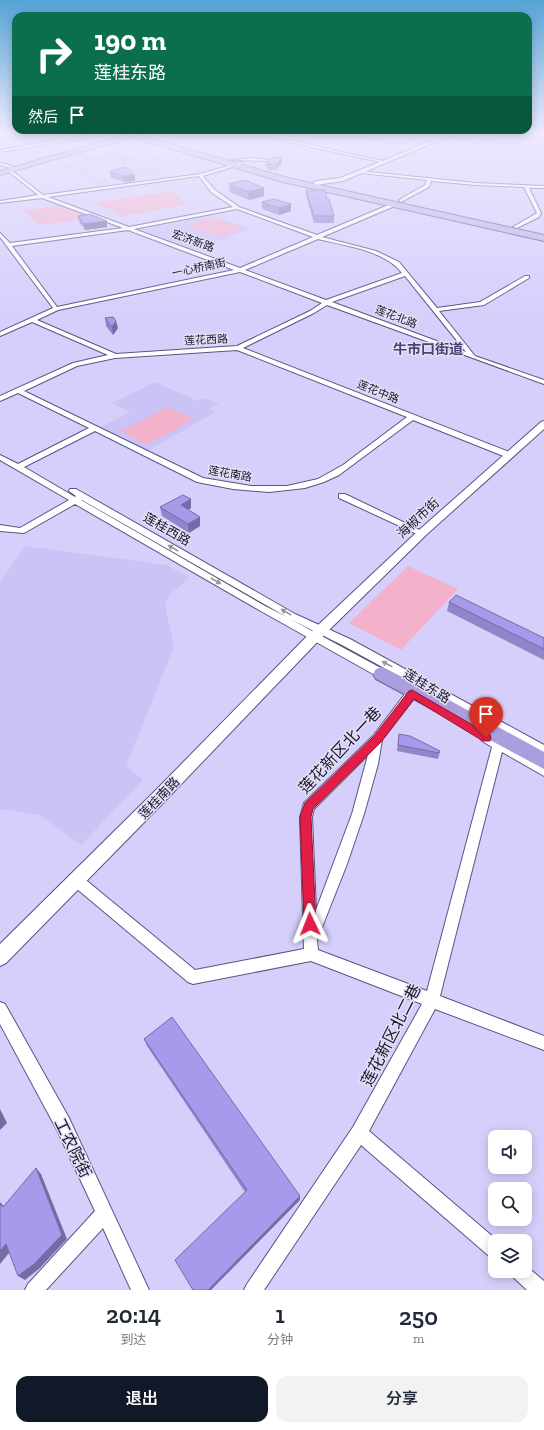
<!DOCTYPE html>
<html lang="zh">
<meta charset="utf-8">
<style>
:root{--surface:#fff;--page:#f2f2f3;--text:#1f2937;--muted:#747a83;--accent:#111827}
body{margin:0;font-family:"Zilla Slab","Noto Sans SC",serif;background:var(--page);color:var(--text);height:100vh;display:flex;flex-direction:column;font-size:15px;white-space:nowrap}
*{box-sizing:border-box;margin:0}
p{font-size:13px;color:var(--muted)}
.icon{flex:none;width:22px;height:22px;fill:none;stroke:currentColor;stroke-width:2;stroke-linecap:round;stroke-linejoin:round}
.map{position:relative;height:1290px;overflow:hidden}
.drawer{display:flex;flex-direction:column;background:var(--surface);flex:1}
.drawer>*{flex:none}
.hud{position:absolute;left:12px;top:12px;width:520px;height:122px;border-radius:12px;box-shadow:0 2px 10px #0003;background:#0b6e4f;color:#fff;overflow:hidden}
.tools{position:absolute;left:488px;top:1130px;display:grid;gap:8px}
.tools a{display:grid;place-items:center;width:44px;height:44px;border-radius:8px;background:var(--surface);box-shadow:0 2px 10px #0003;font-size:20px}
.pin{position:absolute;display:grid;place-items:center;width:34px;height:34px;color:#fff;margin:-41px -17px;border-radius:50% 50% 50% 0;rotate:-45deg;box-shadow:0 0 4px #0007}
.pin .icon{rotate:45deg}
.me{position:absolute;width:44px;margin:-22px;rotate:358deg;stroke-linejoin:round;filter:drop-shadow(0 0 3px #0008)}
.turn{display:flex;align-items:center;gap:14px;height:84px;padding:0 16px;font-size:18px}
.turn .icon{width:52px;height:52px;stroke-width:2.5}
.turn b{display:block;font-size:28px;line-height:34px}
.then{display:flex;align-items:center;height:38px;padding:0 16px;background:#0003;gap:8px;font-size:15px}
.eta{display:flex;justify-content:space-evenly;align-items:center;height:68px;text-align:center}
.eta b{font-size:24px;font-weight:600;line-height:28px}
.button{display:flex;gap:8px;margin-top:auto;padding:8px 16px}
.button a{flex:1;height:46px;border-radius:12px;background:var(--accent);color:#fff;font-size:16px;font-weight:600;line-height:46px;text-align:center}
.button a+a{background:var(--page);color:var(--text)}
.map>svg:first-child{display:block}
</style>
<div class="map">
<svg width="544" height="1290" viewBox="0 0 544 1290">
<rect width="100%" height="100%" fill="#d6cffc"/>
<!-- built -->
<path fill="#cbc3f6" d="M364,132H436L398,147L350,137Z
M462,133L515,143L501,150L447,139Z
M113,152L142,159L161,157L175,165L157,168L166,177L163,178L158,174L137,176L123,164L116,162L86,171L114,183L97,186L78,173L60,167L87,159L73,154L77,153L92,158Z
M210,216L251,228L197,250L139,230Z
M155,382L198,401L205,398L219,404L209,409L216,412L147,451L101,427L130,412L112,403Z
M25,546L167,565L190,578L170,594L165,605L174,647L126,766L143,780L81,845L40,815L0,809V582Z"/>
<!-- green -->
<path fill="#f3b1cc" d="M173,191L186,205L123,216L95,203Z
M66,205L92,218L39,225L24,210Z
M212,217L245,228L221,237L187,226Z
M168,407L193,419L146,445L121,431Z
M408,566L458,589L401,650L349,623Z"/>
<g fill="none" stroke-linecap="round" stroke-linejoin="round">
<!-- minor casing -->
<g stroke="#5d5384" stroke-width="2">
<path id="minor" d="M101,132H106L79,139L0,152V150L79,137Z
M254,132H259L280,138L387,162L385,163L279,140Z
M360,132H364L351,137L348,136Z
M253,158L270,160L268,161L232,160Z
M241,162L242,164L203,176L215,190L239,207L317,235L393,203H397V205L322,237L376,251L399,262L437,308L480,302L525,276H529V278L484,305L439,311L475,356L544,380V384L327,305L314,313L243,348L512,453V457H506L413,420L339,475L324,482L305,488L269,492L233,489L197,482L95,431L24,467L75,497L76,496L69,491L70,489H76L295,614L350,639L544,745V755L342,645L290,619L390,673L391,676L390,679H382L259,610L75,504L24,533L0,531V525L20,528L69,500L0,460V455L18,464L89,428L18,393L0,401V396L73,363L108,355L32,322L0,336V332L53,308L0,237V233L10,243L123,228L42,198L0,203V201L38,195L8,171L11,170L43,195L200,174ZM199,176L211,192L233,207L129,227L48,197ZM237,209L313,237L240,268L134,229ZM128,230L234,270L57,307L12,246ZM318,239C346,246 384,250 402,273L326,300L245,270ZM240,272L322,303L310,311L237,346L116,354L37,320L58,310ZM405,276L466,352L332,302ZM237,350L407,417L343,465L318,479L287,486H251L203,478L24,391L77,366L115,358ZM81,500H82L287,617L265,606Z
M0,163L12,166L13,167L11,168L0,165Z
M359,171L476,183L544,186V188H529L541,213L539,217L517,228L513,227L537,213L524,187L476,185L431,181L429,187L401,202L399,200L425,185L427,180L360,173Z
M339,494H345L426,533L425,535H419L339,498Z
M412,689L416,690L417,693L416,696L382,740L378,764L364,814L347,864L317,940L318,950L427,991L492,747L482,741L480,738L482,735L486,734L490,735L544,765V776L502,752L440,996L544,1036V1050L435,1009L369,1131L498,1241H495V1259L489,1256L361,1145L264,1290H244L247,1284L353,1127L422,1004L311,961L193,984L188,982L71,884L70,880L71,876L76,874L81,876L195,970L304,949L300,817L304,803L373,736L408,690ZM368,755L352,814L316,910L312,817L314,809Z
M0,1002L5,1004L69,1118L149,1290H131L103,1228L46,1290H25L28,1284L95,1211L57,1130L0,1024Z
M525,1265L544,1281V1290H527L513,1277L510,1271H525Z"/>
</g>
<!-- tertiary casing -->
<g stroke="#5d5384" stroke-width="2">
<path id="tertiary" d="M454,132H459L343,181L316,185L313,183L316,181L340,178Z
M544,421V429L426,535L326,633L164,802L6,963L0,966V944L154,792L316,627L418,531L541,422Z"/>
</g>
<!-- primary casing -->
<g stroke="#6b5f9a" stroke-width="2">
<path id="primary" d="M119,132L138,133L139,135L288,178L544,235V241L283,182L132,137L0,175V171L125,135Z"/>
</g>
<!-- trunk casing -->
<g stroke="#6b5f9a" stroke-width="2">
<path id="trunk" d="M382,667L449,700L544,752V769L376,679L373,674L376,669Z"/>
</g>
<!-- minor -->
<use href="#minor" fill="#fff" fill-rule="evenodd"/>
<!-- tertiary -->
<use href="#tertiary" fill="#fff" fill-rule="evenodd"/>
<!-- primary -->
<use href="#primary" fill="#c0b6e7" fill-rule="evenodd"/>
<!-- trunk -->
<use href="#trunk" fill="#ab9edf" fill-rule="evenodd"/>
</g>
<!-- wall -->
<path fill="#9184cb" d="M282,163L276,170H267L266,164Z
M110,171L135,181L124,182L110,177Z
M229,184L264,196L249,200L230,192Z
M306,190L327,199L334,216V223H314L306,196Z
M262,202L291,204V211L279,215L262,209Z
M78,216L107,227L85,230L79,222Z
M105,318L118,328L113,335L106,326Z
M191,499V508L188,510L200,526L189,533L162,516L160,507Z
M449,602L544,638V660L447,611Z
M399,734L440,751L438,759L397,751Z
M144,1039L300,1196V1200L245,1192L147,1046Z"/>
<!-- shaded-wall -->
<path fill="#766ba5" d="M282,158V163L276,170V164Z
M135,175V181L124,182L123,176Z
M264,188V196L249,200L248,192Z
M291,204V211L279,215V208Z
M107,221V227L85,230L84,224Z
M116,321L118,328L113,335L112,327Z
M191,499V508L182,514L181,505Z
M200,517V526L189,533L188,524Z
M0,1109L7,1123L0,1130Z
M36,1168L41,1174L67,1239L40,1268L25,1280L18,1276Z
M300,1196V1200L211,1290H208Z
M0,1202L9,1212L3,1207L0,1204Z
M6,1244L13,1248L0,1264V1251Z"/>
<!-- building -->
<path fill="#a999ec" stroke="#766ba5" d="M273,157L282,158L276,164H266Z
M126,167L135,175L123,176L110,171Z
M245,180L264,188L248,192L229,184Z
M306,190H325L327,199H329L334,216H314Z
M274,199L291,204L279,208L262,202Z
M90,214L107,221L84,224L78,216Z
M113,317L116,321L112,327L105,318Z
M183,495L191,499L181,505L200,517L188,524L160,507Z
M456,595L544,638V649L449,602Z
M399,734L410,736L440,751L439,753L398,745Z
M172,1017L300,1196L208,1290H193L175,1260L247,1190L144,1039Z
M36,1168L62,1235L34,1264L18,1276L6,1244L0,1251V1204L3,1207Z"/>
<!-- one-way arrows -->
<defs><path id="oneway-solid" d="M-6-.8H1V-3.2L6.5 0L1 3.2V.8H-6Z"/></defs>
<g fill="#98969f">
<use href="#oneway-solid" transform="translate(173 548) rotate(-150)"/>
<use href="#oneway-solid" transform="translate(216 581) rotate(30)"/>
<use href="#oneway-solid" transform="translate(286 612) rotate(-150)"/>
<use href="#oneway-solid" transform="translate(387 664) rotate(-152)"/>
</g>
<!-- sky -->
<linearGradient id="sky" x2="0" y2="1"><stop stop-color="#54a4d6"/><stop offset="0.42" stop-color="#ede9fe"/><stop offset="1" stop-color="#ede9fe" stop-opacity="0"/></linearGradient>
<rect width="544" height="312" fill="url(#sky)"/>
<!-- route -->
<path fill="#e11d48" stroke="#92132f" d="M412,690L490,735L491,738L490,741H483L414,699L381,742L313,809L311,817L316,924L314,928L310,930L306,928L304,924L300,817L305,803L374,736L409,691Z"/>
<g text-anchor="middle" dominant-baseline="central" stroke-width="3" stroke-linejoin="round" paint-order="stroke">
<!-- far-street labels -->
<g font-size="11" fill="#1a162a" stroke="#e3dff6">
<text transform="translate(193 241) rotate(20)">宏济新路</text>
<text transform="translate(199 268) rotate(-12)">一心桥南街</text>
<text transform="translate(396 317) rotate(21)">莲花北路</text>
<text transform="translate(206 340) rotate(-3)">莲花西路</text>
<text transform="translate(378 392) rotate(22)">莲花中路</text>
<text transform="translate(230 474) rotate(10)">莲花南路</text>
</g>
<!-- street labels -->
<g font-size="13" fill="#1a162a" stroke="#e3dff6">
<text transform="translate(418 518) rotate(-43)">海椒市街</text>
<text transform="translate(167 529) rotate(30)">莲桂西路</text>
<text transform="translate(427 686) rotate(32)">莲桂东路</text>
<text transform="translate(159 798) rotate(-46)">莲桂南路</text>
</g>
<!-- far-district labels -->
<g font-size="14" font-weight="bold" fill="#4c4272" stroke="#e3dff6">
<text x="428" y="349">牛市口街道</text>
</g>
<!-- near-street labels -->
<g font-size="16" fill="#1a162a" stroke="#e3dff6">
<text transform="translate(340 750) rotate(-47)">莲花新区北一巷</text>
<text transform="translate(391 1035) rotate(-63)">莲花新区北二巷</text>
<text transform="translate(73 1148) rotate(64)">工农院街</text>
</g>
</g>
</svg>
<div class="tools">
<a><svg class="icon" aria-label="sound" viewBox="0 0 24 24"><path d="M4 9h4l5-4v14l-5-4H4zM17 9q2 3 0 6"/></svg></a>
<a><svg class="icon" aria-label="search" viewBox="0 0 24 24"><circle cx="10" cy="10" r="6"/><path d="M15 15l6 6"/></svg></a>
<a><svg class="icon" aria-label="layers" viewBox="0 0 24 24"><path d="M12 4l9 5-9 5-9-5zM3 14l9 5 9-5"/></svg></a>
</div>
<div class="pin" style="left:486px;top:738px;background:#d93025"><svg class="icon" aria-label="arrive" viewBox="0 0 24 24"><path d="M6 21V4h12l-3 4 3 4H6"/></svg></div>
<svg class="me" style="left:310px;top:924px" viewBox="-20 -20 40 40"><path d="M0-17L14 15 0 8-14 15z" fill="#e11d48" stroke="#fff" stroke-width="4"/></svg>
<div class="hud">
<div class="turn"><svg class="icon" aria-label="right" viewBox="0 0 24 24"><path d="M7 20v-9h11M14 6l5 5-5 5"/></svg><div><b>190 m</b>莲桂东路</div></div>
<div class="then">然后<svg class="icon" aria-label="arrive" viewBox="0 0 24 24"><path d="M6 21V4h12l-3 4 3 4H6"/></svg></div>
</div>
</div>
<section class="drawer">
<div class="eta">
<div><b>20:14</b><p>到达</p></div>
<div><b>1</b><p>分钟</p></div>
<div><b>250</b><p>m</p></div>
</div>
<div class="button"><a>退出</a><a>分享</a></div>
</section>
